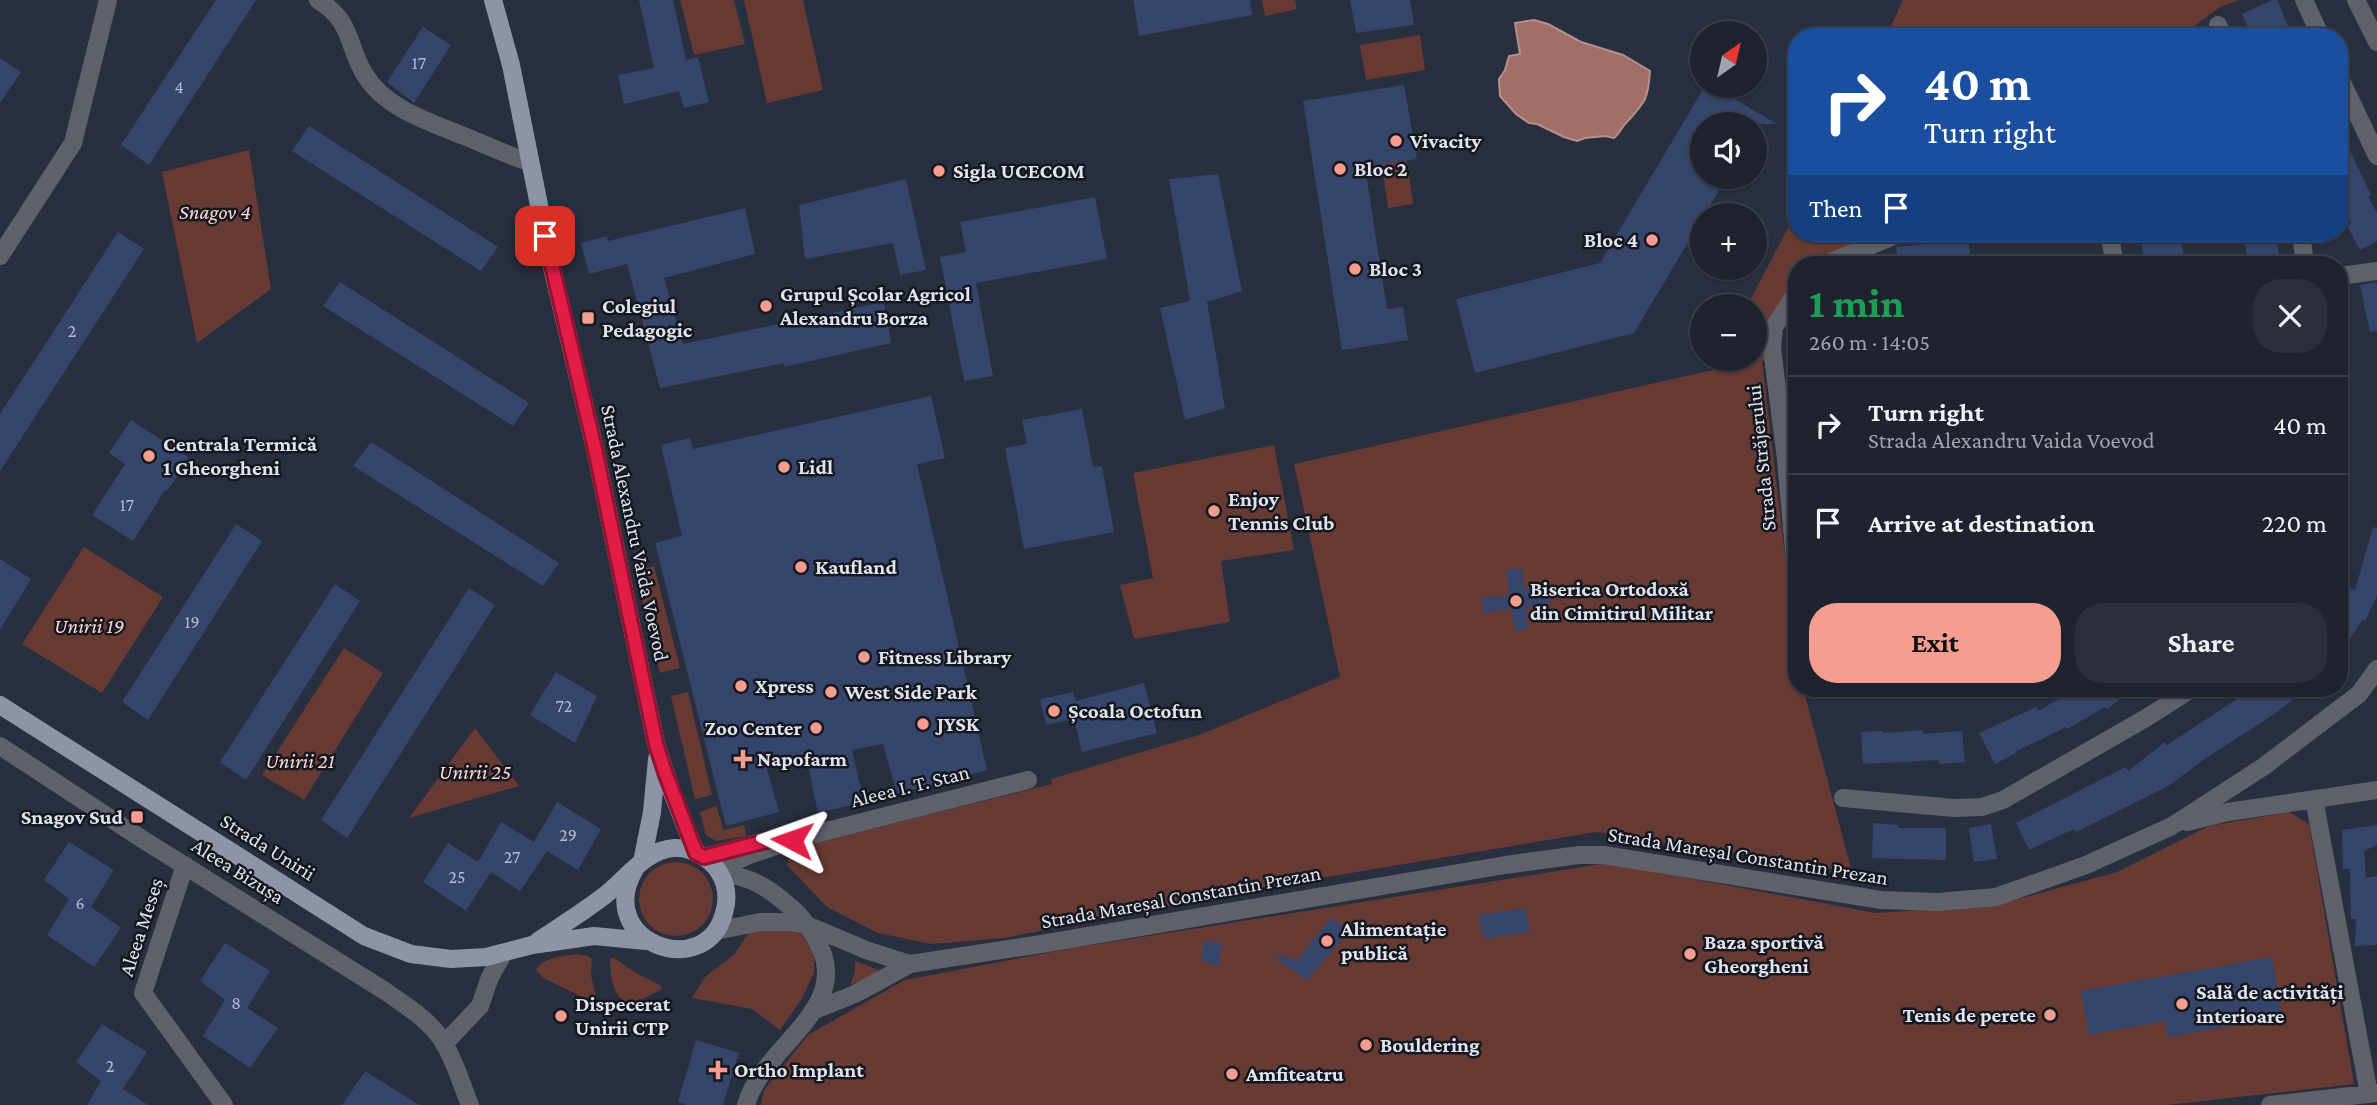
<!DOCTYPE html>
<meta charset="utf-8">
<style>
:root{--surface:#1e232f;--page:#2b2f3b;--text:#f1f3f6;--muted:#a1a4aa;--line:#3c404b;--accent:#f59d8e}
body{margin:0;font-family:"Crimson Pro",serif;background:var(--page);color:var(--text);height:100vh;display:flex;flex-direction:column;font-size:26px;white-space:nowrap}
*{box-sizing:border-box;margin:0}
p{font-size:23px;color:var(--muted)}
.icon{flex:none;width:38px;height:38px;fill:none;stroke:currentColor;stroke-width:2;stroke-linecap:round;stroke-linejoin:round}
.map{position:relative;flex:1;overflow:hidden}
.drawer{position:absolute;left:1788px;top:256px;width:560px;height:441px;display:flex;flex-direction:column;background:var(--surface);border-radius:28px;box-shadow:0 2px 5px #0004,0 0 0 2px var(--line)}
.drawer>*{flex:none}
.banner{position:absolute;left:1788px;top:28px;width:560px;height:214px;border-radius:28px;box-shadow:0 2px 5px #0004,0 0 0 2px var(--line);background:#1a4fa0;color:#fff;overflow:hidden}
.needle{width:46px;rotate:34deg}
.buttons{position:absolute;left:1690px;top:21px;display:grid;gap:14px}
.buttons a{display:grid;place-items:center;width:77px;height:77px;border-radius:50%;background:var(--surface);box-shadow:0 2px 5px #0004,0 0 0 2px var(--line);font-size:35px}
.pin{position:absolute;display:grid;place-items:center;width:60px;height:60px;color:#fff;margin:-30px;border-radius:14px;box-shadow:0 4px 10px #0006}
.me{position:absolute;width:77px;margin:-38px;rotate:274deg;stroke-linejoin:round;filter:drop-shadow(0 0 5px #0008)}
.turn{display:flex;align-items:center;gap:24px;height:147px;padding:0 21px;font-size:32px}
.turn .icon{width:91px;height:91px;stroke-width:2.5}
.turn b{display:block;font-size:49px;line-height:60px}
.then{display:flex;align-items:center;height:66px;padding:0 21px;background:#0003;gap:14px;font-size:26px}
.round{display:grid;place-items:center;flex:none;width:74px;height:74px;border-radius:28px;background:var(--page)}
.overview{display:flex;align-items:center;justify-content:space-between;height:119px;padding:0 21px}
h1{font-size:42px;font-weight:700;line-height:52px;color:#1e9e55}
.cta{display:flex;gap:14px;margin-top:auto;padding:14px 21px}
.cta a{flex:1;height:80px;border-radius:28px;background:var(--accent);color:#111;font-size:28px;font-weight:700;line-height:80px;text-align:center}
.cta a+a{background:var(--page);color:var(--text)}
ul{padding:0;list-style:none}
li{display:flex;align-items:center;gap:21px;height:98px;padding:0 21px;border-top:2px solid var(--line)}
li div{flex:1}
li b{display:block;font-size:26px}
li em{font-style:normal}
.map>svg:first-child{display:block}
</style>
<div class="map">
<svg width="2377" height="1105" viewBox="0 0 2377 1105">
<rect width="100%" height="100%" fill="#282f3f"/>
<!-- green -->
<path fill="#673b34" d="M680,0H734L745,44L694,55Z
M744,0H803L823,90L767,103Z
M1262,0H1295L1297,9L1265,16Z
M1903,0H2240L2220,7L2179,37H1886Z
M1420,35L1425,70L1366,80L1360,45Z
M249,150L271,289L197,343L162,172Z
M1407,160L1413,204L1388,208L1382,164Z
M1797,211V233H1903L1826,264H1797V293L1774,327V360L1762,361L1797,656V688H1803L1852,872L1596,832L1249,890L1004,938L931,944L878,933L827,907L787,865L791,849L1052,784L1051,779L1199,735L1340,677L1294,464L1713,370L1720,359H1755V306H1747Z
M1274,445L1294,550L1221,561L1230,622L1134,639L1120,585L1153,578L1133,473Z
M84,547L163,597L102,693L22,644Z
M654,566L680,668L660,673L635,571Z
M344,648L383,673L304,800L262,775Z
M688,692L712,795L695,799L671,696Z
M475,728L519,786L409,818Z
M716,806L724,830L744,825L746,836L716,841L706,835L700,812Z
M2289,812L2309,824L2354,1084L2167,1105H761L764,1090L808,1035L905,980L1073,948L1607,863L1876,913L1996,905L2117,872L2209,826Z
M639 899a37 37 0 1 1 74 0a37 37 0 1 1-74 0Z
M769,925L801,934L814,953V973L801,1000L780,1030L752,1009L692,998L705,977L734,955L749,932Z
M577,954L588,956L592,959L591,975L596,997L593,1002L543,978L536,970C543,957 563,956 577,954Z
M613,957L636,973L660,985L662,989L637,1002L623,1001C611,989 611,975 610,959Z
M855,961L879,970L865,979L850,985L855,972Z"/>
<!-- water -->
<path fill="#a36e65" stroke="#b5918e" stroke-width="2" d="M1534,20L1548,24L1581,42L1623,55L1650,71C1648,99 1646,101 1628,121C1622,126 1620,133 1614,138L1605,136L1585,138L1577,141L1564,137L1537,124L1529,123L1516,114L1500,96L1499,79L1505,70L1509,56L1520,54L1515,23Z"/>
<!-- building -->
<path fill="#36456c" d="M216,0H256L149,165L121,145Z
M639,0H673L686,60L698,57L709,102L684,108L679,91L624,104L618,75L654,68Z
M1133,0H1250L1252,15L1139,36Z
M1350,0H1410L1414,25L1356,33Z
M2272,0H2277L2293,37H2252L2242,14Z
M423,27L451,45L414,103L387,82Z
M0,58L21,72L0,103Z
M1404,85L1417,159L1365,167L1387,309L1403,307L1408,340L1342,350L1303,101Z
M1705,86H1712L1777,124H1703V177H1727L1634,333L1475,373L1456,299L1600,263Z
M309,126L498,247L481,271L292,151Z
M2340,130L2371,195L2368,196L2377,213V241L2360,250L2347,226L2351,224L2340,201Z
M1218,174L1242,291L1207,302L1225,408L1185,420L1160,308L1190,301L1169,179Z
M906,179L926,270L900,275L893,243L805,259L799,205Z
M1095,197L1107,259L976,283L993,376L964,381L940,257L966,252L960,222Z
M745,208L755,254L664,278L683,344L884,302L891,343L784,367V363L660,388L627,264L589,274L581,243L607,236L608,241Z
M118,232L144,249L0,471V414Z
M1945,233H1968L1970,256L1929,259V264H1898L1896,247L1946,242Z
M2140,233H2180L2185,264H2145Z
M2243,233H2275L2279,256L2248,261Z
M340,282L529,403L513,426L323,306Z
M2377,282V331L2370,332L2360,285Z
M931,396L945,458L917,464L987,770L897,794L883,744L852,750L864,802L818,813L807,760L767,769L779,812L726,826L655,543L682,536L661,445L690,438L693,449Z
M1082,409L1093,467L1102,466L1114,532L1024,549L1005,448L1027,444L1022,420Z
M131,420L189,458L167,491L165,490L133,541L92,515L125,464L109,453Z
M371,442L559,563L543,586L353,466Z
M236,524L262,541L148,720L122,702Z
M2373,527L2377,528V596L2365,621L2362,620L2340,655V607L2349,587L2355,590Z
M0,559L31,579L0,630Z
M1522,568L1524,589L1548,586L1550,604L1526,607L1529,629L1515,631L1511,609L1483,613L1481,598L1509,595L1506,570Z
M335,584L360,601L246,780L220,762Z
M469,588L495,605L347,838L321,820Z
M556,672L597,696L575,743L530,715Z
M1144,683L1157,733L1082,752L1074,719L1046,725L1040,699L1073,692L1076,701Z
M2078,688H2136L2107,709L2105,707L2067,729L2066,727L2015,752L2016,753L1995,764L1979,733L2036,707L2038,711Z
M2254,688H2307L2273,715L2203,760L2170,785L2076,832L2074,829L2029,850L2016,823L2126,767L2128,771L2165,742L2167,745Z
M1923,730V734L1962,731L1965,762L1939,764V760L1863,764L1861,732L1883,731V733Z
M557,802L601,829L578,870L547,851L520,891L491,872L466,911L423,882L448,843L478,862L501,822L534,842Z
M1873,823L1898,825V828H1946V860L1872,858Z
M1991,824L1997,859L1974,862L1969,828Z
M2377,825V845L2364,851L2366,878L2377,876V945L2355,946L2356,919H2351L2350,869H2343L2342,830Z
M69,842L114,870L91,907L121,928L94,967L47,935L69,899L44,880Z
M1526,908L1530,932L1483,939L1479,915Z
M1331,918L1350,931L1307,980L1271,955L1298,959Z
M1204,940L1222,944L1219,966L1201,961Z
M225,943L270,971L247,1008L278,1028L250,1068L203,1036L225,1000L200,981Z
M2272,957L2282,1017L2168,1037L2165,1021L2089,1035L2081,991Z
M102,1024L147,1052L123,1089L148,1105H87L101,1081L76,1062Z
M696,1040L739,1053L723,1105H687L678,1102Z
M365,1071L419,1105H342Z"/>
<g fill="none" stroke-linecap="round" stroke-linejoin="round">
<!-- minor -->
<path stroke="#5f626a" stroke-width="18" d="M318,0C354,23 346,44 365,75C386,109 430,122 464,136C486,145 507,155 529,162
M2304,0L2321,37
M2356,0L2377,42
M2218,25L2223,37
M2340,78L2377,156
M2109,233L2115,264
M2301,233L2305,264
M0,256L73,143L108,0
M1826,264L1901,233
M2340,276L2377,271
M1797,292L1774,327L1772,349L1786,459L1797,585
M0,746L142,839L385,991C406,1006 430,1020 444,1043C455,1062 462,1085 470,1105
M1843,798L1954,808L1982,807L2003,800L2146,718L2193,688
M2314,799L2369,1094
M2187,822L2228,812L2377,790
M704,857L758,843
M185,865L143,993L224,1105
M718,870L749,855L803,837L1028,780
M720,874C752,875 771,890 795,911C803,918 808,927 814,936C860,1006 762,1045 746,1105
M716,931L760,922H789L807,925L866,950L910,964L1041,944L1505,865L1579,855H1604L1881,900L1938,902L1996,897L2086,865L2172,826L2263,767L2359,694L2377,669
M815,1010L855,994L910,964
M444,1044L480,1006L490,977L503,954
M2270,1105L2377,1093"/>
<!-- major -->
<path stroke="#8e94a5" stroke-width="18" d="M493,0L511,65L549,255L595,449L656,744L671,790L696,853
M0,705L364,936L411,954L451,959L486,957L532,945L594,936L646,941
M642,862L652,812L657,759
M538,941C559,927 580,914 600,899C624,883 643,850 674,848C691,847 710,858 719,872C727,885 728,900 724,913C706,983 592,942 635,869"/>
</g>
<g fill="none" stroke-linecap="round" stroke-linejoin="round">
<!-- route casing -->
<g stroke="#92132f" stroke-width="18">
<path id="route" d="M545,236L595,449L656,744L666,775L696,853L704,857L770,840L803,837L792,840"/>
</g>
<!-- route -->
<use href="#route" stroke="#e11d48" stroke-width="12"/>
</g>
<!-- markers -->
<g fill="#f59d8e" stroke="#14171e" stroke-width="2.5">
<circle cx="1396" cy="141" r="7"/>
<circle cx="1340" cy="169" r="7"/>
<circle cx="939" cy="171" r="7"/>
<circle cx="1652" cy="240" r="7"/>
<circle cx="1355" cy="269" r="7"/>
<circle cx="766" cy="306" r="7"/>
<rect x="581" y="311" width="14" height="14" rx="3.5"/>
<circle cx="149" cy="456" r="7"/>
<circle cx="784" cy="467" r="7"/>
<circle cx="1214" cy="511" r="7"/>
<circle cx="801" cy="567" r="7"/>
<circle cx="1516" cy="601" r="7"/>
<circle cx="864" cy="657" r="7"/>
<circle cx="741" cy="686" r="7"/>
<circle cx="831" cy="692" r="7"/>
<circle cx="1054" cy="711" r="7"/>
<circle cx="923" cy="724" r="7"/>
<circle cx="816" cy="728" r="7"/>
<path d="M739.5 748.5h7v7h7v7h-7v7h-7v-7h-7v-7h7z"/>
<rect x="130" y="810" width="14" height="14" rx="3.5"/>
<circle cx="1327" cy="941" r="7"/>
<circle cx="1690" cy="954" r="7"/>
<circle cx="2182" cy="1004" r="7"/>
<circle cx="2050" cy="1015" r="7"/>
<circle cx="561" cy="1016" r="7"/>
<circle cx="1366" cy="1045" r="7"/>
<path d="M714.5 1059.5h7v7h7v7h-7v7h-7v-7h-7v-7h7z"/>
<circle cx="1232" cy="1074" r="7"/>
</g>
<g text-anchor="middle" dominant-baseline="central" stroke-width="5" stroke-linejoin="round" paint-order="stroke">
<!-- number labels -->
<g font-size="18" fill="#b6bcce">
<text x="419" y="63">17</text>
<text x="179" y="87">4</text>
<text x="72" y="331">2</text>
<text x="127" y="505">17</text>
<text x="192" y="622">19</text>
<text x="564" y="706">72</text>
<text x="568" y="835">29</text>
<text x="512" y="857">27</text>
<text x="457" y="877">25</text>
<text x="80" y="903">6</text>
<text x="236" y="1003">8</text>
<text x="110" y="1066">2</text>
</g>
<!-- poi labels -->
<g font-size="21" font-weight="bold" fill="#e0e4ef" stroke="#14171e" text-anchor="start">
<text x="1410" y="141">Vivacity</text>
<text x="1354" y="169">Bloc 2</text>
<text x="953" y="171">Sigla UCECOM</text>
<text x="1638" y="240" text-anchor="end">Bloc 4</text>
<text x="1369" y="269">Bloc 3</text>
<text x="780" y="294">Grupul Școlar Agricol<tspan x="780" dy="24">Alexandru Borza</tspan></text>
<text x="602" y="306">Colegiul<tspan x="602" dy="24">Pedagogic</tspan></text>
<text x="163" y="444">Centrala Termică<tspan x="163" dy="24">1 Gheorgheni</tspan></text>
<text x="798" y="467">Lidl</text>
<text x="1228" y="499">Enjoy<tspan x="1228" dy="24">Tennis Club</tspan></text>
<text x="815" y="567">Kaufland</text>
<text x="1530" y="589">Biserica Ortodoxă<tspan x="1530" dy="24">din Cimitirul Militar</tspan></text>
<text x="878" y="657">Fitness Library</text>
<text x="755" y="686">Xpress</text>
<text x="845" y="692">West Side Park</text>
<text x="1068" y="711">Școala Octofun</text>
<text x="937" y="724">JYSK</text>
<text x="802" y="728" text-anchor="end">Zoo Center</text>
<text x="757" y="759">Napofarm</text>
<text x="123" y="817" text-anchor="end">Snagov Sud</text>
<text x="1341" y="929">Alimentație<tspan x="1341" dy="24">publică</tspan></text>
<text x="1704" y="942">Baza sportivă<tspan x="1704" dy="24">Gheorgheni</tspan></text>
<text x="2196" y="992">Sală de activități<tspan x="2196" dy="24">interioare</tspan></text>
<text x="575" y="1004">Dispecerat<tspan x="575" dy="24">Unirii CTP</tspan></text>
<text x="2036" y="1015" text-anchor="end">Tenis de perete</text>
<text x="1380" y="1045">Bouldering</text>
<text x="734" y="1070">Ortho Implant</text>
<text x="1246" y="1074">Amfiteatru</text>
</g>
<!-- park labels -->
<g font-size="21" font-style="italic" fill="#fcdad3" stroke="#14171e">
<text x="215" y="212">Snagov 4</text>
<text x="89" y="626">Unirii 19</text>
<text x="300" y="761">Unirii 21</text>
<text x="475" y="772">Unirii 25</text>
</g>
<!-- street labels -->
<g font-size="21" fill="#e0e4ef" stroke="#14171e">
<text transform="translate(1761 458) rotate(-96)">Strada Străjerului</text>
<text transform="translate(635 533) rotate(78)">Strada Alexandru Vaida Voevod</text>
<text transform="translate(910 786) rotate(-14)">Aleea I. T. Stan</text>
<text transform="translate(268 847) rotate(32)">Strada Unirii</text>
<text transform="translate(1748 856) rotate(9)">Strada Mareșal Constantin Prezan</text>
<text transform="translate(238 871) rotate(32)">Aleea Bizușa</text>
<text transform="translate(1181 897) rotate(-10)">Strada Mareșal Constantin Prezan</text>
<text transform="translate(141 927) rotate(-72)">Aleea Meseș</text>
</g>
</g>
</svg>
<div class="buttons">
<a><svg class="needle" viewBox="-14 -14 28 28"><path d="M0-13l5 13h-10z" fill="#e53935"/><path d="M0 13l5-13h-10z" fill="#a1a4aa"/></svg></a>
<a><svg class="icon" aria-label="sound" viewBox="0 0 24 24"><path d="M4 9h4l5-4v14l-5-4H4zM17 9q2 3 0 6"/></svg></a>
<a>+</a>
<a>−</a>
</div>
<div class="pin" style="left:545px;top:236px;background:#d93025"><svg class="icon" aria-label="arrive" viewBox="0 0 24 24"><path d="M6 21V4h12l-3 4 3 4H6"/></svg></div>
<svg class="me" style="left:792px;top:840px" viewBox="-20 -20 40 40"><path d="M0-17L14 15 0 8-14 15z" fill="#e11d48" stroke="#fff" stroke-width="4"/></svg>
<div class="banner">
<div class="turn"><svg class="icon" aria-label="right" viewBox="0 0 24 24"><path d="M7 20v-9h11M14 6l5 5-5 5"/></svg><div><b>40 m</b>Turn right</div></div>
<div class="then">Then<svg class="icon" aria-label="arrive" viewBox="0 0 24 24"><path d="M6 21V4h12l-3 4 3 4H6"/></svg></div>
</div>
<section class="drawer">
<div class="overview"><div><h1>1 min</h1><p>260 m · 14:05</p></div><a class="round"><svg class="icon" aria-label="close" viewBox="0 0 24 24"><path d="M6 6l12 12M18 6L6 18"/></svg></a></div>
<ul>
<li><svg class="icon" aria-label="right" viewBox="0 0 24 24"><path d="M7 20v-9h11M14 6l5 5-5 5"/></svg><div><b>Turn right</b><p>Strada Alexandru Vaida Voevod</p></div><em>40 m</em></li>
<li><svg class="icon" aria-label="arrive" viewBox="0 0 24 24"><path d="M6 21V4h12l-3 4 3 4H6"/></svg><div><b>Arrive at destination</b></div><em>220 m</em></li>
</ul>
<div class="cta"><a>Exit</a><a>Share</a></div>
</section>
</div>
